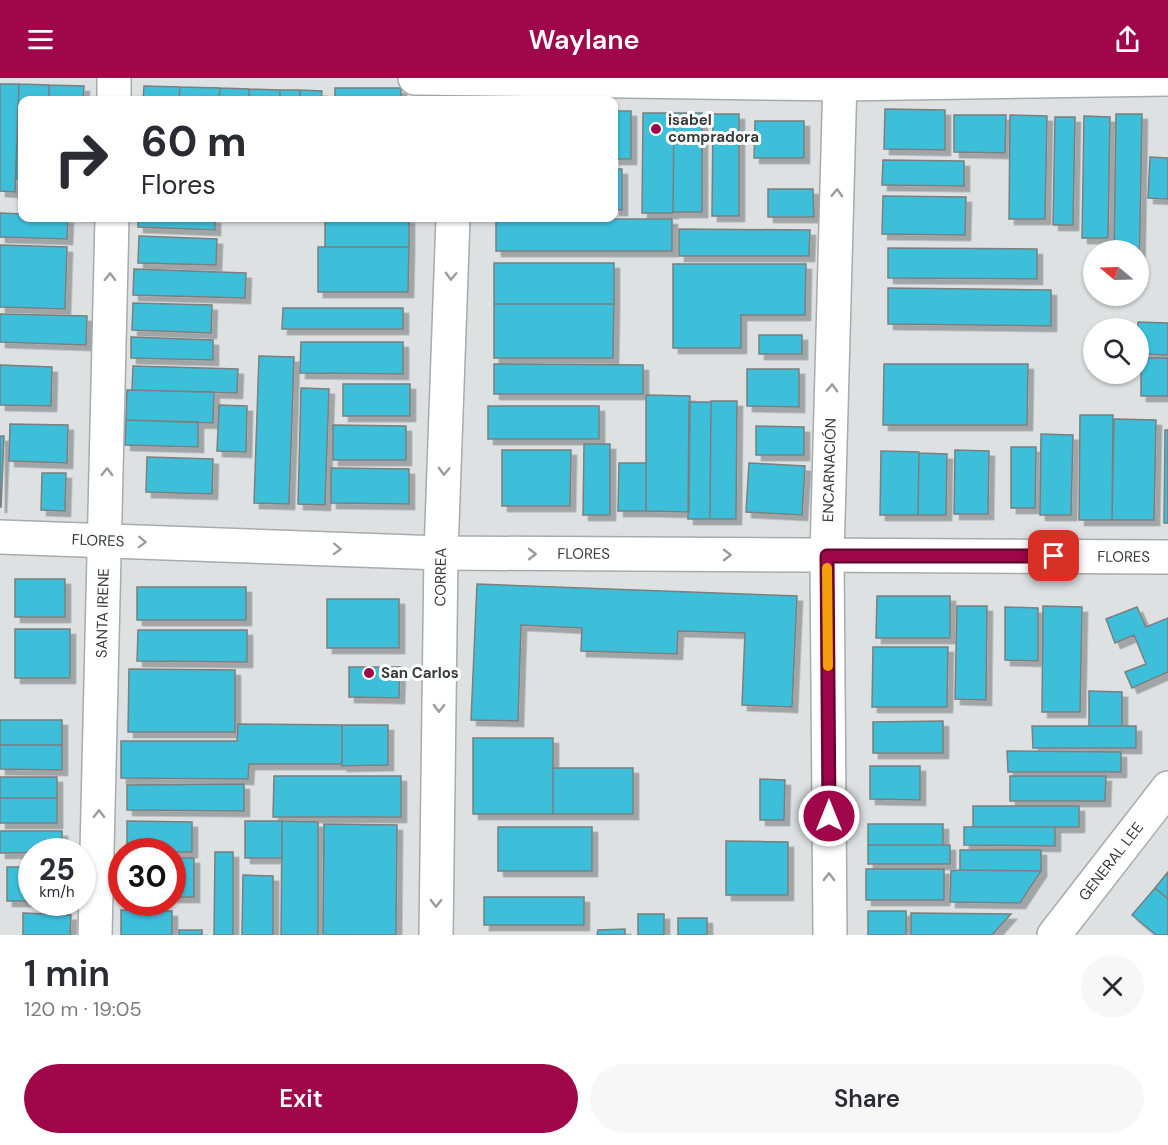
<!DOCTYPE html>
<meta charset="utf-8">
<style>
:root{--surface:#fff;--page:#f7f7f7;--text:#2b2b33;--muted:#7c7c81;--accent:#a0074a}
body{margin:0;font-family:"DM Sans",sans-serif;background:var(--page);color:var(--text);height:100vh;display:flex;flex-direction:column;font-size:22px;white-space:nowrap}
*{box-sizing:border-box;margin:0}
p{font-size:20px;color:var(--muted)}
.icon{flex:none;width:33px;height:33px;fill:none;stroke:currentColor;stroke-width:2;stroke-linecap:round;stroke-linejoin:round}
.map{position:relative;height:857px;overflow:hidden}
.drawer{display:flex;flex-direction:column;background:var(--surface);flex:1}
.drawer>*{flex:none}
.guide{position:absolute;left:18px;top:18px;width:600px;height:126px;border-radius:12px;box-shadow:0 2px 4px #0004;background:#fff;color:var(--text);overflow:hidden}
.needle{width:39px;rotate:289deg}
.controls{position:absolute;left:1083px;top:162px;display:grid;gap:12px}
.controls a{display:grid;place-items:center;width:66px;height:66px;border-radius:50%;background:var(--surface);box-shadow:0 2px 4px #0004;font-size:30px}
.speed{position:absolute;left:18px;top:760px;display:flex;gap:12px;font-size:30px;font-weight:700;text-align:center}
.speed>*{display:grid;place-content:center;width:78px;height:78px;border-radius:50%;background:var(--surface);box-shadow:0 2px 4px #0004;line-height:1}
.speed small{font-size:15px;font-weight:400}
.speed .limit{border:9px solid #d22;background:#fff;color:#111}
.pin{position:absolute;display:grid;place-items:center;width:51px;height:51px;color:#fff;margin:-26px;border-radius:12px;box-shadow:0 3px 9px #0006}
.me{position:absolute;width:66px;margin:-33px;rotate:0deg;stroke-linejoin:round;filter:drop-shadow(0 0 4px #0008)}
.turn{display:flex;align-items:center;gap:21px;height:126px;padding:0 24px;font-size:27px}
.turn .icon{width:78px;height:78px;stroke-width:2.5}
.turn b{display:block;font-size:42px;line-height:51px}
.round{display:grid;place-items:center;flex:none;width:63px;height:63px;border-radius:32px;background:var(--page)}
.overview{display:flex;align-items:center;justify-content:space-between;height:102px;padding:0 24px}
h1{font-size:36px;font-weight:600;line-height:45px}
.action{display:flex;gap:12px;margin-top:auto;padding:12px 24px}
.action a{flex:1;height:69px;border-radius:36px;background:var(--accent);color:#fff;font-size:24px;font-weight:600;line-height:69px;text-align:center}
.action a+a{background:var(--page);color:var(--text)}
header{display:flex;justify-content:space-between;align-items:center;height:78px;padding:0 24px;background:var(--accent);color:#fff;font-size:27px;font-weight:600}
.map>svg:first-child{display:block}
</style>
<header><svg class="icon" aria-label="menu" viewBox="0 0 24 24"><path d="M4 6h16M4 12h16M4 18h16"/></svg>Waylane<svg class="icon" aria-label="share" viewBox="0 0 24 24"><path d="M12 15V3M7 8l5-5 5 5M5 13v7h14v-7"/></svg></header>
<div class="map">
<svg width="1168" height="857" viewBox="0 0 1168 857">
<defs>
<filter id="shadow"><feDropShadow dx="5.5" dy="5.5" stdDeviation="0" flood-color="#0004"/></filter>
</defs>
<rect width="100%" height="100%" fill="#dde1e2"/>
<!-- building -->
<path fill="#3ebfda" stroke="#7b7f80" stroke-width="1.5" filter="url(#shadow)" d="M0,6H19L15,114L0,113Z
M19,6L49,7V22H22V101H16Z
M49,7L84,8L83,22H49Z
M144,8L180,9L179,22H143Z
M180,9L220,10L219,22H179Z
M220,10L249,11V22H219Z
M335,10H401V22H335Z
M249,11L280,12V22H249Z
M280,12H300V22H280Z
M300,12L322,13L321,22H300Z
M885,31L945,32V72L884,71Z
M614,33H631V81H614Z
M643,35H674L673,135H642Z
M674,35H702V134H673Z
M713,36H739V138H712Z
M1116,36H1142L1139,206L1138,172H1114Z
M954,37H1006L1005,75L954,74Z
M1010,37L1047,38L1045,141H1009Z
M1084,38L1110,39L1108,160H1082Z
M1055,39H1075L1073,147H1053Z
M755,43H804V80H754Z
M1150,79L1168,80V121L1148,120Z
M883,82L964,83V108L882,107Z
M614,91H622V132H614Z
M768,111H813L814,139H768Z
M883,118L966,119L965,157L882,156Z
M0,135L22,136V140H68L67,161L0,159Z
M138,140H215V152L138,149Z
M325,140H409V169H325Z
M496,141H672V173H496Z
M679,151L810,152L809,178H679Z
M139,158L217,161L216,187L138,185Z
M0,167L67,169L65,231L0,229Z
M318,169H409L408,214H318Z
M888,170L1037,171V201L888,200Z
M494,185H614V226H494Z
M673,186H806L805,237H741V270H673Z
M134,191L246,195L245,220L133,217Z
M888,210L1051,212V248L888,246Z
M133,225L212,227L211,255L132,252Z
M494,226H614L613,280H494Z
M283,230H403V251H282Z
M0,236L87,238L86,267L0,264Z
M1138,244L1168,245V277L1138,276Z
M759,257H802V276H759Z
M131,259L213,262V282L131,280Z
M301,264H403V296L300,295Z
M259,278L294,279L289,426L254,425Z
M1141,280H1168V318H1141Z
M494,286L643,287V316H494Z
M884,286H1028L1027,347H883Z
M0,287L52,289L51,328L0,327Z
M133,288L238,291L237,315L132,312Z
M747,291H799V329L747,328Z
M343,306H410V338H343Z
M301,310L329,311L325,427L298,426Z
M127,312L214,314L213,345L126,342Z
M646,317L690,318L689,434L646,433Z
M711,323H737L736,441H710Z
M689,324H711L710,441H688Z
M219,327L247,328L246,374L217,373Z
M488,328H599V361H488Z
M1080,337H1113L1112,442H1079Z
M1114,341L1156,342L1154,442H1112Z
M126,342L198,344V369L125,367Z
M10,346L68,347L67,385L9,383Z
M333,347L406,348V382H333Z
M756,348L804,349V377H756Z
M1165,352H1168V445H1164Z
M1041,356L1073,357L1071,437H1040Z
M0,358H4L1,429H0Z
M584,366H610V437H583Z
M1011,369H1036L1035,430H1011Z
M502,372H571L570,428H502Z
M955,372L989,373L988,436H954Z
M881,373L919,374L918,437H880Z
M919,375L947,376L946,437H918Z
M147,379L213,381L212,416L146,414Z
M619,385H646V433H618Z
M749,385L805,388L802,437L746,434Z
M331,390L409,391V426L331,425Z
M42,395H66L65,433L41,432Z
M15,501H65V539H15Z
M477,506L797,518L792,629L742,627L745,555L678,553L677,576L581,573L582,550L521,547L518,643L471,642Z
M137,509H246V542H137Z
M877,518H950V560H876Z
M327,521H399V570H327Z
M957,528H987L986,622L955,621Z
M1043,528L1082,529L1080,634H1042Z
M1005,529L1038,530V583L1005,582Z
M1137,529L1146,549L1168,540V594L1132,610L1125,594L1146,586L1134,557L1115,565L1106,541Z
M15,551H70V600H15Z
M138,552H247V584L137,583Z
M873,569H948L947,629H872Z
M349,589H400L399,620L349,619Z
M129,591L235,592V654H128Z
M1089,613L1122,614V648H1089Z
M0,642H62V667H0Z
M943,643V675H873V644Z
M238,646L342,647V686H249L248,701L121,700V663H237Z
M342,647H388V687L342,688Z
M1032,648H1136V670H1033Z
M473,660H553V736H473Z
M0,667H62V692L0,691Z
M1007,673L1121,674V694H1008Z
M870,688H920V722L870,721Z
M553,690H633V736H553Z
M274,698H401V739H273Z
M1010,698H1106L1105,723H1010Z
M0,699H57V720H0Z
M760,701L785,702L784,742H760Z
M244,706V733L127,732V707Z
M0,720H57V745H0Z
M973,728H1079V749H973Z
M127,743L192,744V774H127Z
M245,743H282V780H245Z
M282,743L318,744V857H281Z
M324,746L397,747L396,857H323Z
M868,746H943V767H868Z
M498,749H592V793H498Z
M964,749H1055V768L964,767Z
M0,753H62V774L0,775Z
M726,763L788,764V817H726Z
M868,767H950V786H868Z
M960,772H1041V793L960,792Z
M215,774H233V857H214Z
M172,780H194V819H172Z
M7,789H32V823H7Z
M866,791H944V822H866Z
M960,792L1041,793L1020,825L950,824L951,793Z
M1168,794V821L1155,810Z
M243,797L273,798V857H242Z
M1155,810L1168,821V857H1156L1132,837Z
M484,819H584V847H484Z
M121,832L172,833V857H121Z
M868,833H906V857H868Z
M23,835L71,837L70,857H23Z
M911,835L1011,836L992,857H911Z
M638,836H664V857H638Z
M678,840H707V857H678Z
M625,851V857H597L598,852Z
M179,852H202V857H179Z"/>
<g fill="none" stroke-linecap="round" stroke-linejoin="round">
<!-- minor casing -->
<g stroke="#a6abac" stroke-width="36">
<g id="minor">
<path d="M415,0L840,6L1168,1"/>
<path d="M114,22V0"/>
<path id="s1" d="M0,459L441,475L1168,479"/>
<path id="s2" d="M95,857L112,140"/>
<path id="s3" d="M436,857L441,475L453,140"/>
<path id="s4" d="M830,857L827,478L840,0"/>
<path id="s5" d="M1054,857L1168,710"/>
</g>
</g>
<!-- minor -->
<use href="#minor" stroke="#fff" stroke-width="33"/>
</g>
<!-- one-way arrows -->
<defs><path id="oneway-chevron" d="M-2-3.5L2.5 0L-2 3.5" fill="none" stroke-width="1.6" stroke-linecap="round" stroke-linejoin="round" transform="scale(1.5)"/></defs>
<g stroke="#9c9c9c">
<use href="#oneway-chevron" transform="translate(837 115) rotate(-88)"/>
<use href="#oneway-chevron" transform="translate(451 198) rotate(92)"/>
<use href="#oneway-chevron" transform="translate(110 199) rotate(-89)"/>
<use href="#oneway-chevron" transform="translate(832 310) rotate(-88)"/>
<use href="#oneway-chevron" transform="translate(444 393) rotate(92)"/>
<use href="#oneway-chevron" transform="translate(107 394) rotate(-89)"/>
<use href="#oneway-chevron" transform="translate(142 464) rotate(2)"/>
<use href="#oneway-chevron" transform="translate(337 471) rotate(2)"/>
<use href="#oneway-chevron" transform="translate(532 476)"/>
<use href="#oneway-chevron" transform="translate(727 477)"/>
<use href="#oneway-chevron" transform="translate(439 630) rotate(91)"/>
<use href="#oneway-chevron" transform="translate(99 736) rotate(-89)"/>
<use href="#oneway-chevron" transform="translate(829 799) rotate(-90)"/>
<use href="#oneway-chevron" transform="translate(436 825) rotate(91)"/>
</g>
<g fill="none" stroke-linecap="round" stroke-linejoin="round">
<!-- route casing -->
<g stroke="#680530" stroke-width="15">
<path id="route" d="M829,738L827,478H1054"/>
</g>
<!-- route -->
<use href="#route" stroke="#a0074a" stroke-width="10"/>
<!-- slow -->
<path stroke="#f59e0b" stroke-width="10" d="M827,490L828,588"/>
</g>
<!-- markers -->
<g fill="#a0074a" stroke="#fff" stroke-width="2">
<circle cx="656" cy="51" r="6"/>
<circle cx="369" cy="595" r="6"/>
</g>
<g text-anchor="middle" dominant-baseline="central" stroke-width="6" stroke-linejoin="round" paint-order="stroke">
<!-- poi labels -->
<g font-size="15" font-weight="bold" fill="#383a3a" stroke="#fff" text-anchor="start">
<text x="668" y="42">isabel<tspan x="668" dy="17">compradora</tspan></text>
<text x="381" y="595">San Carlos</text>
</g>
<!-- street labels -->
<g font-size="15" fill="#383a3a" stroke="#fff">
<text stroke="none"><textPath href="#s4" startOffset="465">ENCARNACIÓN</textPath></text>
<text stroke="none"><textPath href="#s1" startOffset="98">FLORES</textPath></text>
<text stroke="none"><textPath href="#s1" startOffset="584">FLORES</textPath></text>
<text stroke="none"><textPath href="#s1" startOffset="1124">FLORES</textPath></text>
<text stroke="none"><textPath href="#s3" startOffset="358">CORREA</textPath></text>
<text stroke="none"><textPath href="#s2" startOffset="322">SANTA IRENE</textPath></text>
<text stroke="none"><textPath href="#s5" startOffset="93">GENERAL LEE</textPath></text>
</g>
</g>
</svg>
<div class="controls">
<a><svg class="needle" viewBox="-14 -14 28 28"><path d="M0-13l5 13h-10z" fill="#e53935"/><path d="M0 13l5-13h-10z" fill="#7c7c81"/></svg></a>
<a><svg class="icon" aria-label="search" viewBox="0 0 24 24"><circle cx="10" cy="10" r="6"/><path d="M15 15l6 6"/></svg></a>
</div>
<div class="speed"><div>25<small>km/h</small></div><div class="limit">30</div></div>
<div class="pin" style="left:1054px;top:478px;background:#d93025"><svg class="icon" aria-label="arrive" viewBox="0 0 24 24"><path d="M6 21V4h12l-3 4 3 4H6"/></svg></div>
<svg class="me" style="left:829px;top:738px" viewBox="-20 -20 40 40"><circle r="17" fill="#a0074a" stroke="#fff" stroke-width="3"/><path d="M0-11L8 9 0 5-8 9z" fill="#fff"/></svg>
<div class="guide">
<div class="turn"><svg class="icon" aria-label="right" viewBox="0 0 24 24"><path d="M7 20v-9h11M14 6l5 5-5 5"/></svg><div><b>60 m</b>Flores</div></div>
</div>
</div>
<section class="drawer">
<div class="overview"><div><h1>1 min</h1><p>120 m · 19:05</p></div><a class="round"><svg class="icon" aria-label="close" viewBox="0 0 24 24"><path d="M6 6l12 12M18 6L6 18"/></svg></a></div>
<div class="action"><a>Exit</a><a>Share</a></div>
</section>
